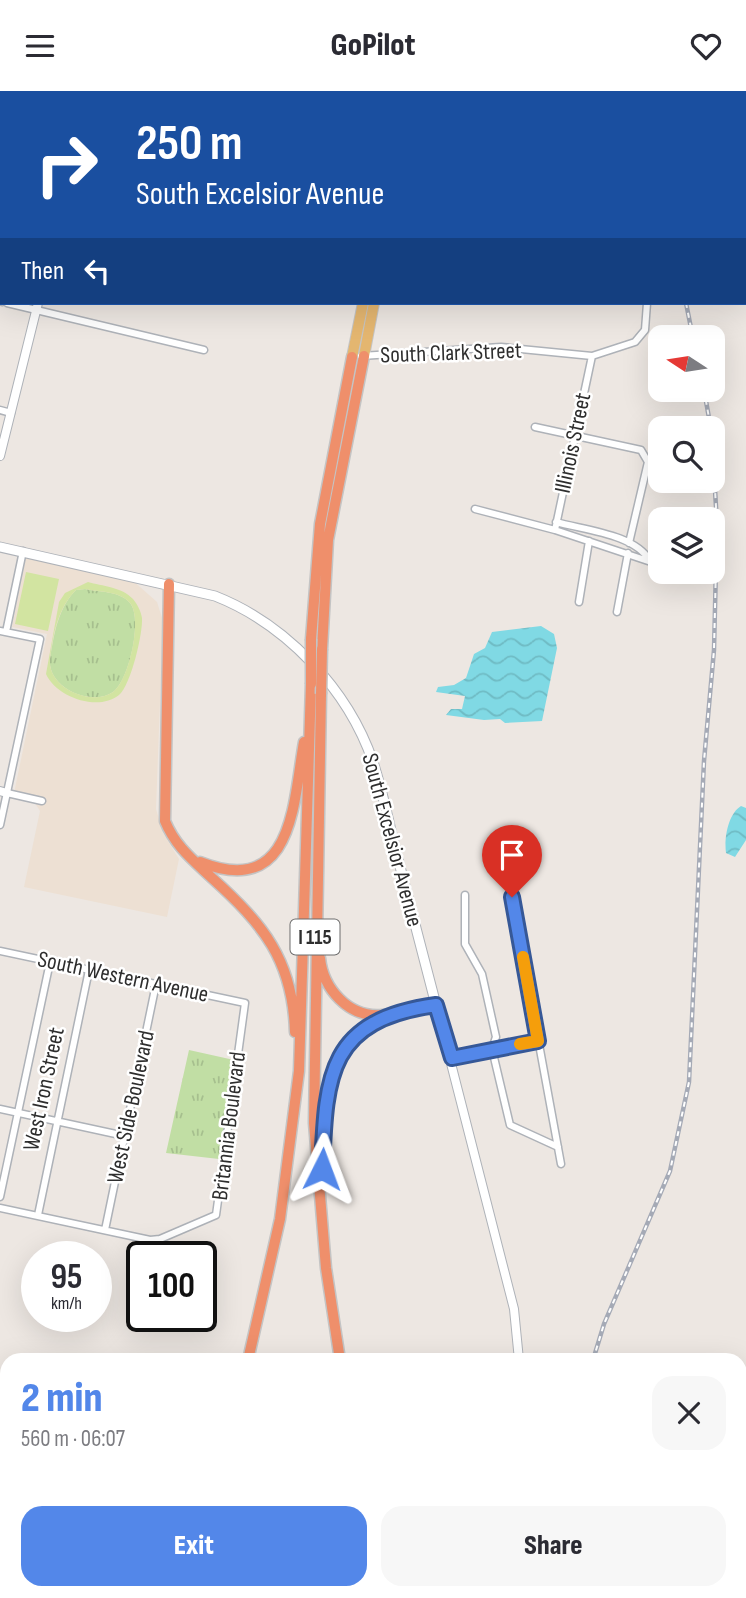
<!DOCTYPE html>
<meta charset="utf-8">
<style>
:root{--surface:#fff;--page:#f7f7f7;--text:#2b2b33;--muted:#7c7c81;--accent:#5387e9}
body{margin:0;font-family:"Sofia Sans Condensed",sans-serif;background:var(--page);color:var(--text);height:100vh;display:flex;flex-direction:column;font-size:26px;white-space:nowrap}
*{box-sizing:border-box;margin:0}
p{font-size:23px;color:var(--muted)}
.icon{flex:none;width:38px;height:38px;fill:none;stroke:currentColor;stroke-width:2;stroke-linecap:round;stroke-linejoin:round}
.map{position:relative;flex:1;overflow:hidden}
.panel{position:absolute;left:0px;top:1262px;width:747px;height:247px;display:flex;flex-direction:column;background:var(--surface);border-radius:21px 21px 0 0;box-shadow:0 7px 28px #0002}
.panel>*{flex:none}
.top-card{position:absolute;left:0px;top:0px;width:747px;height:214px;box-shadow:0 7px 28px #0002;background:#1a4fa0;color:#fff;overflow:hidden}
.needle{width:46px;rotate:282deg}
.buttons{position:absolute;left:648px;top:234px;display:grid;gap:14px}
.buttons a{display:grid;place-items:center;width:77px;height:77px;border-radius:14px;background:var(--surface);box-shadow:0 7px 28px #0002;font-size:35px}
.speed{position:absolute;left:21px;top:1150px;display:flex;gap:14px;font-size:35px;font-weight:700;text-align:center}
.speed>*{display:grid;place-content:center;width:91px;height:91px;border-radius:50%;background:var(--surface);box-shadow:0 7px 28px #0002;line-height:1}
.speed small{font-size:18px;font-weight:400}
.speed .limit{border:4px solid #111;border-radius:10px;background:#fff;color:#111}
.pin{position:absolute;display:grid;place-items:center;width:60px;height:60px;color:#fff;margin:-72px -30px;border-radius:50% 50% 50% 0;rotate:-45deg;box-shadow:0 0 7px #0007}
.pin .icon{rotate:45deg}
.me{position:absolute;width:77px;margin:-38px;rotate:3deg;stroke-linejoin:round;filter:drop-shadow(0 0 5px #0008)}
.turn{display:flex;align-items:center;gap:24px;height:147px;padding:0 21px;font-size:32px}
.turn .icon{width:91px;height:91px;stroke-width:2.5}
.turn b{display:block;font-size:49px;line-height:60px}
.then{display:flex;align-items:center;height:66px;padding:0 21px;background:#0003;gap:14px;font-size:26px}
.round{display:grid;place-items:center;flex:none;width:74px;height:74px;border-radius:21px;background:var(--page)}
.overview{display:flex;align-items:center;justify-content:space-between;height:119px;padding:0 21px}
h1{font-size:42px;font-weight:800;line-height:52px;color:var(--accent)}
.primary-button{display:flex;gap:14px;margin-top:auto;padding:14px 21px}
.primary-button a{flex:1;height:80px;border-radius:21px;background:var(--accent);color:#fff;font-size:28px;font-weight:800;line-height:80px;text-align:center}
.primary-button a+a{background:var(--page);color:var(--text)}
header{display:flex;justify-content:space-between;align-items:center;height:91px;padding:0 21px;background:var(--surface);font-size:32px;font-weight:800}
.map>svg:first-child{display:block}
</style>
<header><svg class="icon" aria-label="menu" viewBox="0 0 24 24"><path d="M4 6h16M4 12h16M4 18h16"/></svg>GoPilot<svg class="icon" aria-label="heart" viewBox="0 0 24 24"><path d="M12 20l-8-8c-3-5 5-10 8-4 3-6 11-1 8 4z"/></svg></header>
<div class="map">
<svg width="746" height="1507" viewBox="0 0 746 1507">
<defs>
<pattern id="grass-tufts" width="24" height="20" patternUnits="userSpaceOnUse" patternTransform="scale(1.75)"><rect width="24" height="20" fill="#c1dea4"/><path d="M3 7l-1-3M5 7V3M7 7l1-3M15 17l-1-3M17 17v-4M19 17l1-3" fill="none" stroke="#a6bf8e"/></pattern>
<pattern id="water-waves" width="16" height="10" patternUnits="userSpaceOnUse" patternTransform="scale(1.75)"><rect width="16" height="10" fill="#80d9e4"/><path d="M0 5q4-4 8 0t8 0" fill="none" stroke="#6fbbc4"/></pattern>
</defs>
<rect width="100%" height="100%" fill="#ede7e2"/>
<!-- education -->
<path fill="#ede0d3" d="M26,467L131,488L157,511L163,530L156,718L163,742L179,768L167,826L24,796L40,720L35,712L13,707L47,543L12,536Z"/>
<!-- grass -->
<path fill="url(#grass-tufts)" d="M85,498C99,501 120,500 130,512C143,527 129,590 113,601C92,616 47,597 50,568C54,543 58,517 76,499Z
M189,959L234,969L219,1068L166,1062Z"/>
<!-- pitch -->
<path fill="#d2e4a1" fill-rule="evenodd" d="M26,481L59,488L48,540L15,533Z
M88,491C102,495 122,496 133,508C137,513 141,520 142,527C143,542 131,594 119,604C98,621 56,606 46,583L59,511L65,502ZM85,498C99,501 120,500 130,512C143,527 129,590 113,601C92,616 47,597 50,568C53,543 58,517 76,499Z"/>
<!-- water -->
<path fill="url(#water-waves)" d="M541,535L554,543L557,557L542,630L505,632L500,628L484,629L446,624L451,618H462L465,605L436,601L438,596L454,594L466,587L474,563L485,557L492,541Z
M741,715L746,717V749L735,766L726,762C724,747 728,723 741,715Z"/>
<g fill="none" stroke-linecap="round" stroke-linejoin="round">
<!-- minor casing -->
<g stroke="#aeb2b8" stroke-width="9">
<path id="minor" d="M93,0L102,2
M515,0L526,2
M569,0V2
M628,0V2
M0,2H2
M41,2L78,0
M295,2V0
M0,51H2
M0,65L2,64
M0,128L2,129
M0,210L2,211
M7,212L204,259
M361,265L501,256L592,265L635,251L645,239L647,212
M0,319L11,322
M535,336L641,359L648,371L629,452
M475,418L555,439L651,471
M556,431C584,439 635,443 650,470
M555,439L592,265
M579,511L589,450
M617,521L628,462
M0,540L40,548L0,734
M6,541L23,460
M7,702L42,710
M465,804V853L482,883L496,946L492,958L510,1034L558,1056
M512,806L561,1073
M0,860L245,912L216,1124L160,1148L150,1149L0,1117
M452,967L538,950
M0,1018L125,1045
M0,1106L50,871
M38,1124L89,879
M105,1139L156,893
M498,1507V1502"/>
</g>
<!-- tertiary casing -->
<g stroke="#aeb2b8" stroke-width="10">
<path id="tertiary" d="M89,2L90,0
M0,365L38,212
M0,700L7,702
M436,914L514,1218L519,1269
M740,1379L743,1359
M697,1507L700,1502"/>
</g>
<!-- secondary casing -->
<g stroke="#aeb2b8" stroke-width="11">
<path id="secondary" d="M0,456L215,505C286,533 348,598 373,671C383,701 389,733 397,764C410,814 423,864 436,914"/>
</g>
<!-- primary casing -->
<g stroke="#c4c4c4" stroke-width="12">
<path id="primary" d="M403,2V0
M415,2L416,0
M364,265L374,212
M352,266L363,212"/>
</g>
<!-- motorway casing -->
<g stroke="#c4c4c4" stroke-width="13">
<path id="motorway" d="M169,493L165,730C175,755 193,769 212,787C263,833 293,869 295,941
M311,548L320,433L352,266
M322,558L328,449L364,265
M321,603L314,1032L326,1177L340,1269
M200,771C294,808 293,712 304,651
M320,867C323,897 348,927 382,924C400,923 418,917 436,914
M322,1074C325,1011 321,958 386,926
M248,1269L280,1128L299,980L311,593
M165,1507L167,1502
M345,1507L347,1502"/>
</g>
<!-- minor -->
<use href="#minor" stroke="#fff" stroke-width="6"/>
<!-- tertiary -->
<use href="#tertiary" stroke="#fff" stroke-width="8"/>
<!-- secondary -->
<use href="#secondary" stroke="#fff" stroke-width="9"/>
<!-- primary -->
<use href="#primary" stroke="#e4b670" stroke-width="10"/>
<!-- motorway -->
<use href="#motorway" stroke="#ef8f6b" stroke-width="10"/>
<!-- rail casing -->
<g stroke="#a5aab6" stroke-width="4.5">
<path id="rail" d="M646,0V2
M686,212L693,247
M704,299L711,338
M593,1269L604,1233L670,1080L689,991L704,670L714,559L717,433L712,347
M581,1507L582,1502"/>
</g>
<!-- rail -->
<use href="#rail" stroke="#fff" stroke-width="2" stroke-dasharray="5" stroke-linecap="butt"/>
<!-- motorway-bridge casing -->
<g stroke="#c4c4c4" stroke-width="13" stroke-linecap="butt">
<path id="motorway-bridge" d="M311,593V548
M321,603L322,558"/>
</g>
<!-- motorway-bridge -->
<use href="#motorway-bridge" stroke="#ef8f6b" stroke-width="10"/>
</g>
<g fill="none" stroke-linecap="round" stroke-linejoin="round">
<!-- route casing -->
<g stroke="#365897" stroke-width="18">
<path id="route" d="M322,1078C326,985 327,929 436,914L452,967L538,950L512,806"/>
</g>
<!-- route -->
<use href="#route" stroke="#5387e9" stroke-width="12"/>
<!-- slow -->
<path stroke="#f59e0b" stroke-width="12" d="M520,953L538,950L523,866"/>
</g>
<g text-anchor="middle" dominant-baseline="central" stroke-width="5" stroke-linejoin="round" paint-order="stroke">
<!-- shield labels -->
<rect fill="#fff" stroke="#6d6d6d" stroke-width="2" x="290.5" y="828.5" width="49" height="35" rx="5"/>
<g font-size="21" font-weight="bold" fill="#2e2e2e">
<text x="315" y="846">I 115</text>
</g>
<!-- street labels -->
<g font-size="23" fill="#2e2e2e" stroke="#fff">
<text transform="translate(451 262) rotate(-2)">South Clark Street</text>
<text transform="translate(573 352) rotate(-78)">Illinois Street</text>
<text transform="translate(392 749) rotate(75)">South Excelsior Avenue</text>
<text transform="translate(123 886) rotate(12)">South Western Avenue</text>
<text transform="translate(44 998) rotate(-78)">West Iron Street</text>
<text transform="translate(131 1016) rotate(-78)">West Side Boulevard</text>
<text transform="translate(229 1035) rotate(-83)">Britannia Boulevard</text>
</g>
</g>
</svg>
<div class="buttons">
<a><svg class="needle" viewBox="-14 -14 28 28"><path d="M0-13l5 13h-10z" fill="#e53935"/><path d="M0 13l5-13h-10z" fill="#7c7c81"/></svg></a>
<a><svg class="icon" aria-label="search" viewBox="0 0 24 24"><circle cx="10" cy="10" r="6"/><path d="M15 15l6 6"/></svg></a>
<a><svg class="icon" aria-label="layers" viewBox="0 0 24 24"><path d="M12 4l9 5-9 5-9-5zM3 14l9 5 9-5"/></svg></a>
</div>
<div class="speed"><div>95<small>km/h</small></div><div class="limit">100</div></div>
<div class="pin" style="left:512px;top:806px;background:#d93025"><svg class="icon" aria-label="arrive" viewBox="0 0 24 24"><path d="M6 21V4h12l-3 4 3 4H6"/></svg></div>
<svg class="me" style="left:322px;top:1078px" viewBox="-20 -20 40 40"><path d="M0-17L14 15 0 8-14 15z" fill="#5387e9" stroke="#fff" stroke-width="4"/></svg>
<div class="top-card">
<div class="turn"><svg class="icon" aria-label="right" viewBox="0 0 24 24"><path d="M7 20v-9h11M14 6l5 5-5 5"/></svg><div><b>250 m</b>South Excelsior Avenue</div></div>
<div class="then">Then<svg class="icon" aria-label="left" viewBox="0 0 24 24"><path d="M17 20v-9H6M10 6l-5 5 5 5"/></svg></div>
</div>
<section class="panel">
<div class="overview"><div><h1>2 min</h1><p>560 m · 06:07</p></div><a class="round"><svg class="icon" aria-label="close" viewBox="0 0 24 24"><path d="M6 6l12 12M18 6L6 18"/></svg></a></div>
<div class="primary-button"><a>Exit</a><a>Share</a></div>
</section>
</div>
